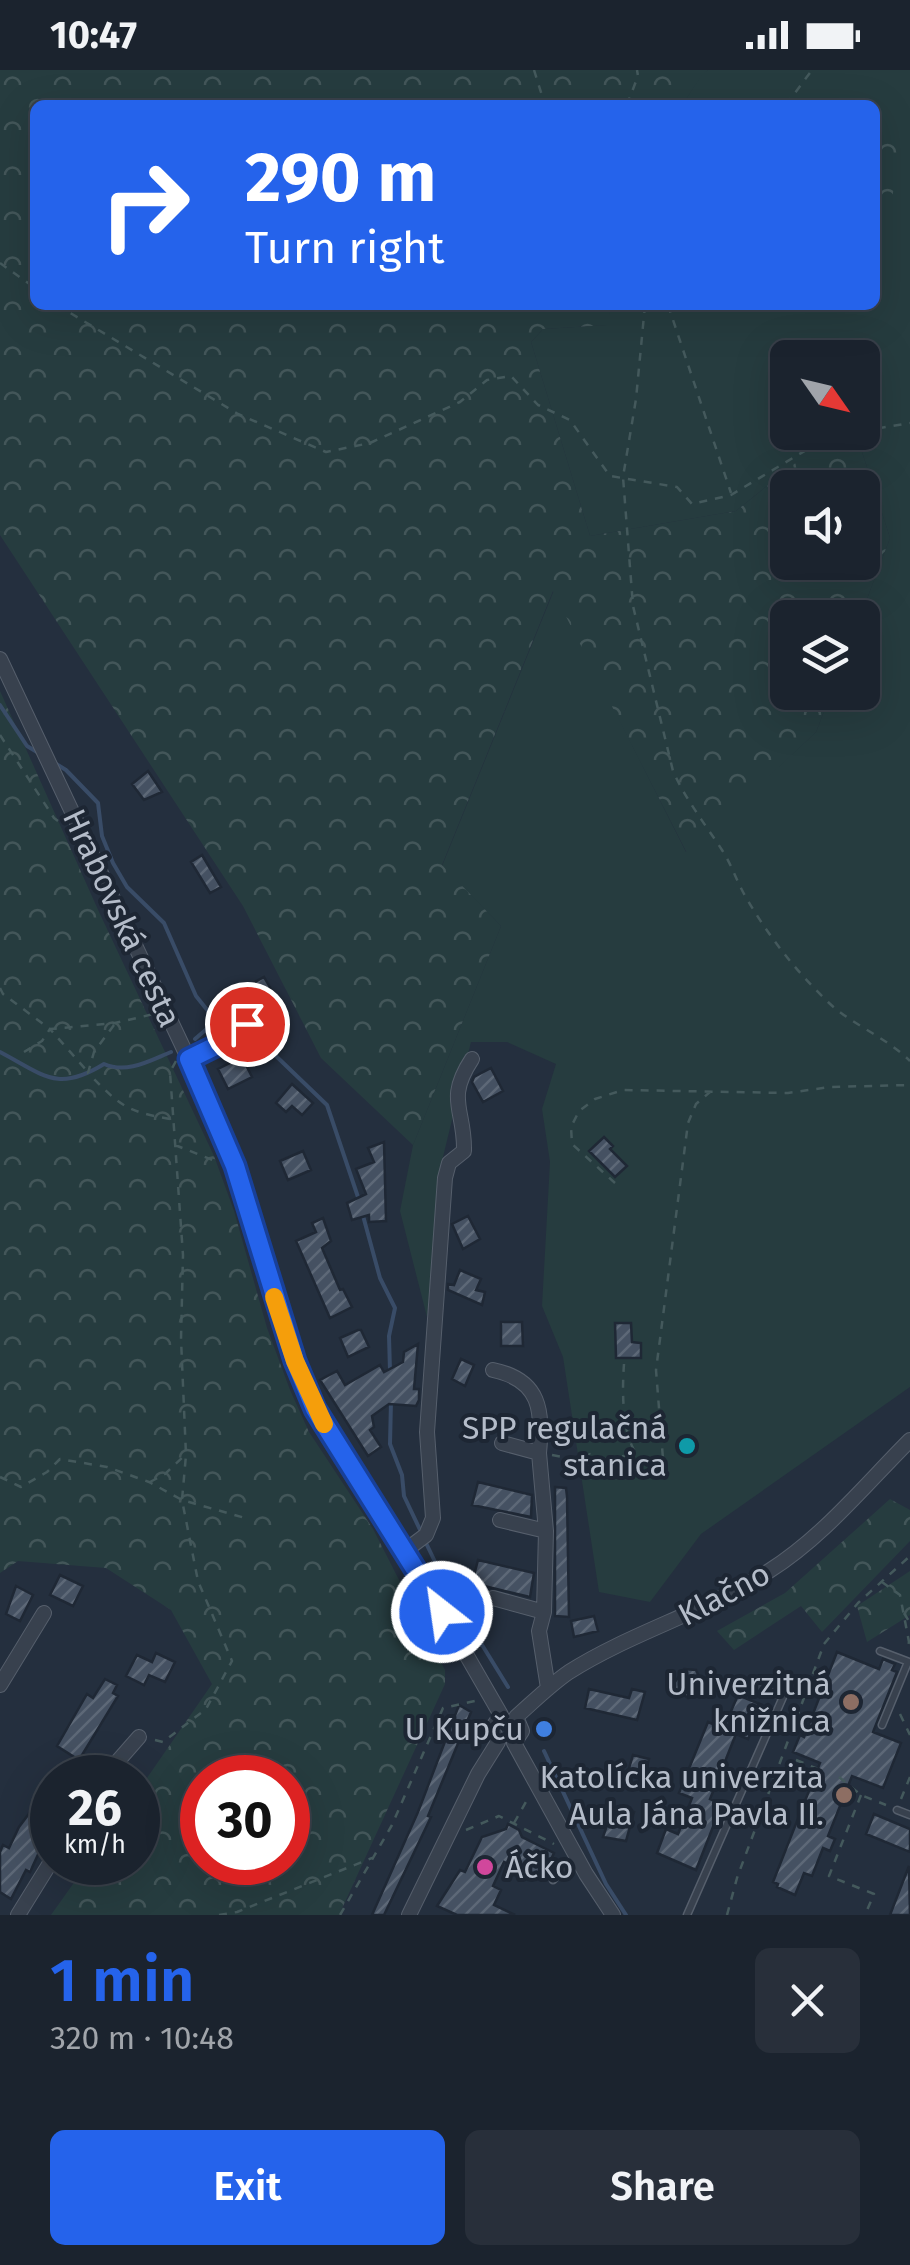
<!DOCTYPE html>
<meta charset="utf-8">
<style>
:root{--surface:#1b232e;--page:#282f3a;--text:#f1f3f6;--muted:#a0a4aa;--line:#39404a;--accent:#2563eb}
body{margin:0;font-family:"Fira Sans",sans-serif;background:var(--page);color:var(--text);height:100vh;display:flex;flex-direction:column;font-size:38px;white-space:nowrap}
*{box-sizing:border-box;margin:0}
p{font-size:32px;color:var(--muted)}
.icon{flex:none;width:55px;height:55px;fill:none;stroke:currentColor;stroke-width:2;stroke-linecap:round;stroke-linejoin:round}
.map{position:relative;height:1845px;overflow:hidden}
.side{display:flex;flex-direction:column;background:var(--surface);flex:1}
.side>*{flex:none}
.banner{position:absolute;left:30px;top:30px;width:850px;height:210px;border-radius:15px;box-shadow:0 10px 40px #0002,0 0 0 2px var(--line);background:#2563eb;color:#fff;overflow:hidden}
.needle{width:65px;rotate:124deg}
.controls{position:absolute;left:770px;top:270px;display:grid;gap:20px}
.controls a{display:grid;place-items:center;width:110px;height:110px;border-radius:15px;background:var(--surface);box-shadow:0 10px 40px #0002,0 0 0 2px var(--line);font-size:50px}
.speed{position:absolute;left:30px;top:1685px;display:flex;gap:20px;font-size:50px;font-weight:700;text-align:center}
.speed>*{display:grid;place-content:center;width:130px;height:130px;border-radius:50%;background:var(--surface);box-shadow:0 10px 40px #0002,0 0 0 2px var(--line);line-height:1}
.speed small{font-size:25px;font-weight:400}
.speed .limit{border:15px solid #d22;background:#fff;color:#111}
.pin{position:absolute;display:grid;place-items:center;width:85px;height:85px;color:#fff;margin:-42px;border:5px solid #fff;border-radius:50%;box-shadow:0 2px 10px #0007}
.me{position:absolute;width:110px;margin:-55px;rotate:330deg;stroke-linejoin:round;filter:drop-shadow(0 0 8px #0008)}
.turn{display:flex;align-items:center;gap:35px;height:210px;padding:0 50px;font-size:45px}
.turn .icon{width:130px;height:130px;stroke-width:2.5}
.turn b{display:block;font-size:70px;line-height:85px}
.round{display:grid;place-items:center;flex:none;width:105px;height:105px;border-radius:15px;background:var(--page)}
.head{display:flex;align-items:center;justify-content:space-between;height:170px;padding:0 50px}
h1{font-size:60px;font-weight:600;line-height:75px;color:var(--accent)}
.action{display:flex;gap:20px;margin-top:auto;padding:20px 50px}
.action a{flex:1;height:115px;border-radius:15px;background:var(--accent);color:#fff;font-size:40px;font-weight:600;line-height:115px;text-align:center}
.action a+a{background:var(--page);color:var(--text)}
.status{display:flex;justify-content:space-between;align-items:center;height:70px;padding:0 50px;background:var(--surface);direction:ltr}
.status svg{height:28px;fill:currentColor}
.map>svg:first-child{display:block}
</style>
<div class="status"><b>10:47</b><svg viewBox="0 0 49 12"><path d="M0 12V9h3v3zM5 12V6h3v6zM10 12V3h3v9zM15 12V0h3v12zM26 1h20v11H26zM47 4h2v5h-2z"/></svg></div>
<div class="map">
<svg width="910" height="1845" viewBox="0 0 910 1845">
<defs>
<pattern id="forest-crowns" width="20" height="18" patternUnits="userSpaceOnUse" patternTransform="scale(2.5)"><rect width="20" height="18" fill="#263c3f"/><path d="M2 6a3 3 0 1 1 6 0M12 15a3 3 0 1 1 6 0" fill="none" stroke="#435659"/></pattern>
<pattern id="building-hatch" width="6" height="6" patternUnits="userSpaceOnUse" patternTransform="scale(2.5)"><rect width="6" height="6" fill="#455162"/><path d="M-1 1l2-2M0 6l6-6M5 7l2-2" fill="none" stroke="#5d6877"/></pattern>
</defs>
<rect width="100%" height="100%" fill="#242f3e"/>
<!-- green -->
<path fill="#263c3f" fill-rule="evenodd" d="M708,0H910V1317L701,1464L650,1532L599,1522L563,1287L542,1236L550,1092L542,1039L556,994L507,972H471L442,1091L438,1160L427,1247L400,1141L413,1075L501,856L442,796L554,520L686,782L816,662L831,623L862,622V548L860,547L890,468L858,370L782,404L736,441L590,466L531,272L543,259L607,255L611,235H875V35H682L702,4ZM788,288H862V362H788Z"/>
<!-- forest -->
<path fill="url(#forest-crowns)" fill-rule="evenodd" d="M0,0H708L702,5L682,35H35V235H611L608,255L543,259L531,272L590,466L736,441L803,387L858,370L890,468L860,547L788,548V622L831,623L816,662L687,783L553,521L442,795L501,856L413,1075L321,988L243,836L0,465ZM788,418H862V492H788Z
M900,64L889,156L875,158V68Z
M0,621L99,842L214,1086L234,1141L267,1258L290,1320L309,1362L373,1459L445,1600V1614L339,1845H51L88,1793L138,1792V1721L212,1614L171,1540L106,1498L18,1491L0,1503ZM202,1708H288V1792H202Z
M890,1429L910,1440V1471L822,1562L801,1536L734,1580L717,1561L785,1523Z
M910,1501V1545L867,1572L857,1536Z"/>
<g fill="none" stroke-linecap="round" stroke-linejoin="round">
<!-- stream -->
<path stroke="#394c67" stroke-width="4" d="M0,635L27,676L37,682
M53,692L66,700L98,733L102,766L113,793L127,817L164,853L196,926L216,951L241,955L253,964L327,1035L360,1133
M195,969L216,951
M0,982C44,1005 57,1023 104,994C127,1004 149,991 171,982
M362,1142L380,1208L395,1238L389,1266L390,1301
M391,1331L390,1374L402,1405L404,1426L422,1464
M426,1473L450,1523L508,1617
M544,1681L606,1814L626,1845"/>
</g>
<!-- building -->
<path fill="url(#building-hatch)" stroke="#1f2835" stroke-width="2.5" d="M148,701L162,722L144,730L132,714Z
M202,785L221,817L210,823L191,792Z
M264,907L280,935L268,942L263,934L256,938L244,918Z
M242,987L252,1007L228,1019L218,999Z
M491,998L503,1021L483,1032L472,1012L474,1007Z
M292,1014L313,1033L302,1045L292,1036L286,1042L276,1033Z
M604,1067L613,1076L610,1079L627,1096L615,1107L589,1081Z
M384,1072L386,1151L369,1152V1145L352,1150L347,1133L366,1124L356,1099L374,1092L368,1078Z
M303,1081L311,1100L288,1110L280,1091Z
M468,1146L480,1169L463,1179L452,1154Z
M323,1148L331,1171L322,1178L340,1220L343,1219L352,1237L330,1248L296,1171L316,1162L312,1153Z
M460,1200L481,1209L476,1220L485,1222L482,1235L448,1220V1214L454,1215Z
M501,1252H522L523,1276H501Z
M615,1253H631L632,1272L641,1273V1288H616Z
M358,1260H361L369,1277L348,1287L340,1268Z
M418,1274L414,1319H419V1330L416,1336L389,1334L372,1346L374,1357L370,1360L381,1377L368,1386L320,1310L337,1301L345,1315L380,1295L384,1302L403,1292L404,1282Z
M461,1289L474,1295L465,1316L452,1309Z
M478,1412L532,1425L531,1447L472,1435Z
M555,1417L566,1418L567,1426L569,1547L555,1546Z
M478,1490L534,1503L530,1527L472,1513Z
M60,1505L83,1516L73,1536L50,1525Z
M16,1516L33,1525L20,1551L6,1544Z
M594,1546L598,1561L574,1567L571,1551Z
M837,1582L879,1599L883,1589L895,1594L892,1600L897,1602L873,1662L901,1673L883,1718L852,1706L828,1766L835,1769L830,1781L823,1778L812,1806L804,1803L795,1825L777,1817L778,1814L773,1812L820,1693L793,1682L800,1665L804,1667Z
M156,1583L175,1592L165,1612L149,1605L144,1615L126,1606L137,1585L152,1592Z
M684,1599L696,1600L701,1611L688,1628L672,1616Z
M105,1609L117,1615L113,1623L118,1626L79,1690L57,1676L87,1624L93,1628Z
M589,1619L629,1628L632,1619L645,1622L637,1650L585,1638Z
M738,1625L762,1635L748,1669L736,1664L710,1729L722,1734L696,1800L657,1783L666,1759L678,1764L692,1728L679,1723L708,1652L720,1657L723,1652L726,1653Z
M459,1635L471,1642L428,1746L431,1747L384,1845H372L418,1742Z
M633,1685L649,1689L643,1710L627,1705Z
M52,1715V1754L30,1802L26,1800L11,1829L0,1822V1782L3,1775L9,1778L19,1757L34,1737L39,1740Z
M623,1738L634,1742L626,1771L603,1767L609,1749L614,1750L616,1745L621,1746Z
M874,1744L910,1759V1782L866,1764Z
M508,1754L519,1760L522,1767L554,1783L541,1810L504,1792L493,1816L501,1820L494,1835L515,1845H457L437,1836L460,1800L465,1802L482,1767L506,1759Z
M909,1796L910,1845H890Z"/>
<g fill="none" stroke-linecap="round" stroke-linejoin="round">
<!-- service casing -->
<g stroke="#565f6c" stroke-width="9">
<path id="service" d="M190,989L232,968L247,954
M880,1581L909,1592
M882,1655L908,1592
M897,1740L910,1745
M553,1810L575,1788
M687,1845L783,1627L759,1617H731"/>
</g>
<!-- minor casing -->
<g stroke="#565f6c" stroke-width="16">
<path id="minor" d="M0,589L215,1045L246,1131L295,1291L315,1339L406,1480L501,1645
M493,1300C541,1310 543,1341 539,1383
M502,1373L539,1383L546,1461
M500,1450L546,1461L544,1542
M406,1480L426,1465L433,1448L427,1362L445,1108L449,1093L464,1081C465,1039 445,1030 472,989
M493,1528L544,1542L539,1561L548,1618
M0,1615L44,1543
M516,1647C533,1632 550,1615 569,1602C632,1562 706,1542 769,1501C823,1467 865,1415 910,1370
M498,1672L492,1658L501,1645
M514,1673L586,1804L613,1845
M514,1673L522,1661L516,1647
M103,1708L139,1667
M18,1845L52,1790
M409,1845L478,1704L498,1672"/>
</g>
<!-- path -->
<path stroke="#44595c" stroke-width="2.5" stroke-dasharray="8 8" stroke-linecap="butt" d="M534,0L545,35
M627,35L638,6L637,0
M786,35L812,0
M0,193L35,218
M57,235L238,344L326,382L370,373L460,332L487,310L511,306L538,335L570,350L610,406L677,417L692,434L731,425L828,367L856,362
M645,235L636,329L623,407L633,536L673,701C686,730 705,754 722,780C732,795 737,813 747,829C769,867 796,901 828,932C852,955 886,967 910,991
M668,235L731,423
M862,361L910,353
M0,665L54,748L62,754
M0,918L3,924L50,959L115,953L154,944
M114,955L94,982L88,1003C120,1035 124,1041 170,1049
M24,982L42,971L50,959L88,1002
M175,1075L215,1091
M615,1113L572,1074L571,1057L579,1041L595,1029L623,1020L788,1023L830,1017L910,1015
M624,1294C622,1321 620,1388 653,1396L663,1389L656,1300L688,1053L696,1034L710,1022
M552,1385L579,1390L590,1384L599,1395L607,1388L634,1385
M0,1407L21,1417L47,1402L60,1389L107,1397L149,1412L182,1430L245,1448
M150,1412L165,1404L183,1387
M882,1512L900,1525L909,1572L907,1579
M417,1529L443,1583L449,1580
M904,1543L910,1553
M900,1644L910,1665
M155,1670L163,1672L206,1639L232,1591L198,1511L182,1430L186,1385L181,1269L183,1185L170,1002L176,991
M796,1690L823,1701
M839,1707L861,1725L886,1735
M861,1725L829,1806L874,1824L865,1845
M901,1729L910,1707
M514,1753L527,1730
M466,1760L499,1746L554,1774
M219,1845L237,1842L372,1788
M340,1845L392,1755L443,1638L475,1631
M727,1845L737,1808L824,1574L858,1533L910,1486"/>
<!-- service -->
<use href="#service" stroke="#38414e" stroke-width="6"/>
<!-- minor -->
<use href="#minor" stroke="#38414e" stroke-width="14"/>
</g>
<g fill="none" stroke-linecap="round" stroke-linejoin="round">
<!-- route casing -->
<g stroke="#184099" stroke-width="25">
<path id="route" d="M247,954L232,968L189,989L235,1096L295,1291L315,1339L442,1542"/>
</g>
<!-- route -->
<use href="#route" stroke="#2563eb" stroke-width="18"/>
<!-- slow -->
<path stroke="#f59e0b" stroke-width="18" d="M274,1227L295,1291L324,1354"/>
</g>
<!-- markers -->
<circle fill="#0f9aa8" stroke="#1d2633" stroke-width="4" cx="687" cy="1376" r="10"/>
<g fill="#8d6e63" stroke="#1d2633" stroke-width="4">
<circle cx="851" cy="1632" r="10"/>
<circle cx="844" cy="1725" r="10"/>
</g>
<circle fill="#3f7fe0" stroke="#1d2633" stroke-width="4" cx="544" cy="1659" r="10"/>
<circle fill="#d1479c" stroke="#1d2633" stroke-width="4" cx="485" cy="1797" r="10"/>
<g text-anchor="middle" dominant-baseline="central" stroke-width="8" stroke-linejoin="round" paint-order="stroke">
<!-- street labels -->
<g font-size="32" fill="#b4bcc9" stroke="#1d2633">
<text transform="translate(122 848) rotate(65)">Hrabovská cesta</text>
<text transform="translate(724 1524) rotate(-28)">Klačno</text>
</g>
<!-- poi labels -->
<g font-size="32" fill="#b4bcc9" stroke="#1d2633" text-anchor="end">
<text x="667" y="1358">SPP regulačná<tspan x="667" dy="37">stanica</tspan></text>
<text x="831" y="1614">Univerzitná<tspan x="831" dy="37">knižnica</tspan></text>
<text x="524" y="1659">U Kupču</text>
<text x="824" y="1707">Katolícka univerzita<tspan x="824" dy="37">Aula Jána Pavla II.</tspan></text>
<text x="505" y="1797" text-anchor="start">Áčko</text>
</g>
</g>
</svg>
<div class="controls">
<a><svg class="needle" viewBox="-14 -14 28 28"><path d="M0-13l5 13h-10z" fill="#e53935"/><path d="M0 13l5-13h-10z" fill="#a0a4aa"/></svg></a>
<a><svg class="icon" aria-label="sound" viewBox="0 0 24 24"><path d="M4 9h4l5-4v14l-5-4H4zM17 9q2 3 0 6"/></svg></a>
<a><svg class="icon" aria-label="layers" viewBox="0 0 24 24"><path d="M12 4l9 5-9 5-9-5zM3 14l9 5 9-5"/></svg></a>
</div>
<div class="speed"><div>26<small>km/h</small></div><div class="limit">30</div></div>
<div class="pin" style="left:247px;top:954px;background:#d93025"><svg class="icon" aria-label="arrive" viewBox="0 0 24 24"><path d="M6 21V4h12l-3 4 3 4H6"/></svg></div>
<svg class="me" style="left:442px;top:1542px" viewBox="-20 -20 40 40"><circle r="17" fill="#2563eb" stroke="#fff" stroke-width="3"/><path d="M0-11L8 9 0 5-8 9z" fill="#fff"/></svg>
<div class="banner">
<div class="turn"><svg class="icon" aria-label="right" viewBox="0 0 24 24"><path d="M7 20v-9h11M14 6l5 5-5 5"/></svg><div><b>290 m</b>Turn right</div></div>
</div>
</div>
<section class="side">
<div class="head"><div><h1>1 min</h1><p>320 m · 10:48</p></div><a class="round"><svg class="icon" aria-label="close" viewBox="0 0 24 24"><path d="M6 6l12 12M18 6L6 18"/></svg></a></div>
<div class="action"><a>Exit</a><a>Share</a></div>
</section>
